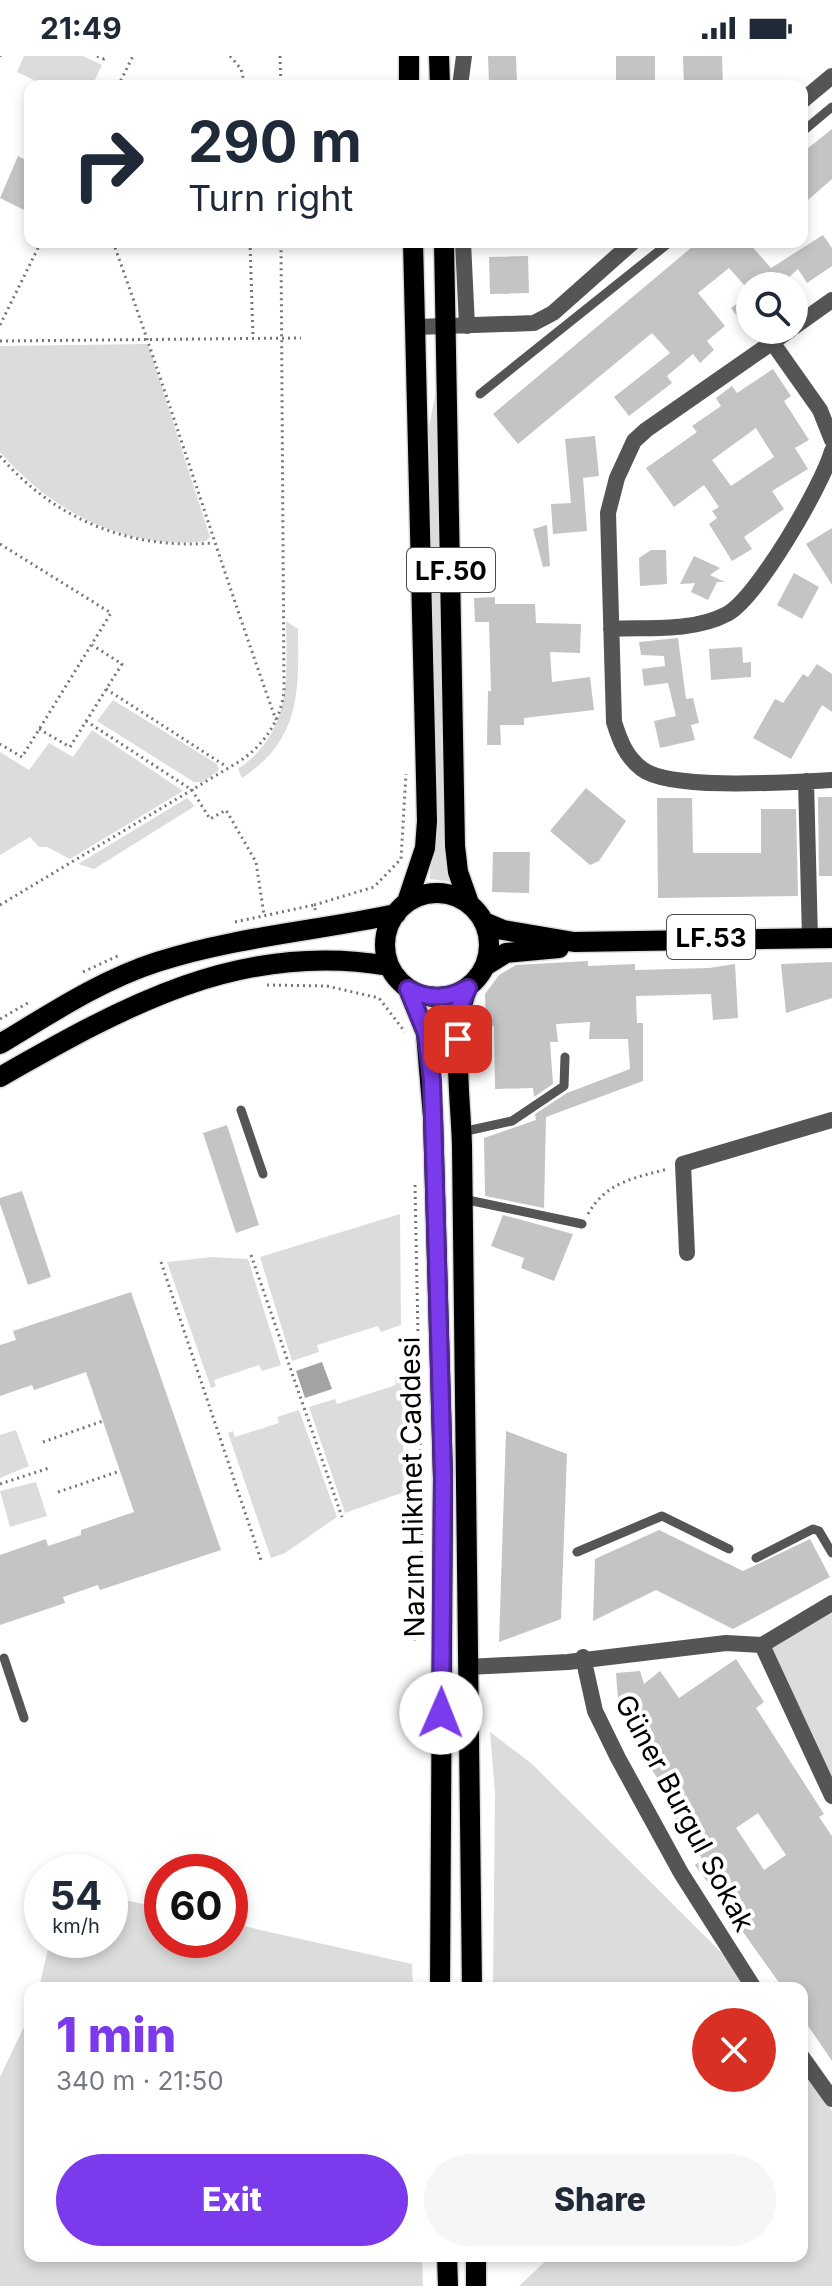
<!DOCTYPE html>
<meta charset="utf-8">
<style>
:root{--surface:#fff;--page:#f6f6f7;--text:#1f2937;--muted:#747a83;--accent:#7c3aed}
body{margin:0;font-family:Inter,sans-serif;background:var(--page);color:var(--text);height:100vh;display:flex;flex-direction:column;font-size:30px;white-space:nowrap}
*{box-sizing:border-box;margin:0}
p{font-size:26px;color:var(--muted)}
.icon{flex:none;width:44px;height:44px;fill:none;stroke:currentColor;stroke-width:2;stroke-linecap:round;stroke-linejoin:round}
.map{position:relative;flex:1;overflow:hidden}
.side{position:absolute;left:24px;top:1926px;width:784px;height:280px;display:flex;flex-direction:column;background:var(--surface);border-radius:16px;box-shadow:0 4px 12px #0003}
.side>*{flex:none}
.banner{position:absolute;left:24px;top:24px;width:784px;height:168px;border-radius:16px;box-shadow:0 4px 12px #0003;background:#fff;color:var(--text);overflow:hidden}
.fabs{position:absolute;left:736px;top:216px;display:grid;gap:16px}
.fabs a{display:grid;place-items:center;width:72px;height:72px;border-radius:50%;background:var(--surface);box-shadow:0 4px 12px #0003;font-size:40px}
.speed{position:absolute;left:24px;top:1798px;display:flex;gap:16px;font-size:40px;font-weight:700;text-align:center}
.speed>*{display:grid;place-content:center;width:104px;height:104px;border-radius:50%;background:var(--surface);box-shadow:0 4px 12px #0003;line-height:1}
.speed small{font-size:20px;font-weight:400}
.speed .limit{border:12px solid #d22;background:#fff;color:#111}
.pin{position:absolute;display:grid;place-items:center;width:68px;height:68px;color:#fff;margin:-34px;border-radius:16px;box-shadow:0 4px 12px #0006}
.me{position:absolute;width:88px;margin:-44px;rotate:1deg;stroke-linejoin:round;filter:drop-shadow(0 0 6px #0008)}
.turn{display:flex;align-items:center;gap:28px;height:168px;padding:0 32px;font-size:36px}
.turn .icon{width:104px;height:104px;stroke-width:2.5}
.turn b{display:block;font-size:56px;line-height:68px}
.round{display:grid;place-items:center;flex:none;width:84px;height:84px;border-radius:42px;background:var(--page)}
.head{display:flex;align-items:center;justify-content:space-between;height:136px;padding:0 32px}
h1{font-size:48px;font-weight:800;line-height:60px;color:var(--accent)}
.button{display:flex;gap:16px;margin-top:auto;padding:16px 32px}
.button a{flex:1;height:92px;border-radius:48px;background:var(--accent);color:#fff;font-size:32px;font-weight:800;line-height:92px;text-align:center}
.button a+a{background:var(--page);color:var(--text)}
.status{display:flex;justify-content:space-between;align-items:center;height:56px;padding:0 40px;background:var(--surface);direction:ltr}
.status svg{height:22px;fill:currentColor}
.map>svg:first-child{display:block}
</style>
<div class="status"><b>21:49</b><svg viewBox="0 0 49 12"><path d="M0 12V9h3v3zM5 12V6h3v6zM10 12V3h3v9zM15 12V0h3v12zM26 1h20v11H26zM47 4h2v5h-2z"/></svg></div>
<div class="map">
<svg width="832" height="2230" viewBox="0 0 832 2230">
<rect width="100%" height="100%" fill="#fff"/>
<!-- green -->
<path fill="#dcdcdc" d="M24,0H83L102,9L92,30H46L17,16Z
M148,288L210,481L206,485C126,495 51,455 0,396V290Z
M437,331L442,709L453,826L430,823L435,697L429,370Z
M286,565L298,573C299,637 300,684 242,722L238,713C292,676 287,623 286,565Z
M113,644L217,708L219,714L203,726H194L97,665Z
M92,674L183,735L70,803L47,791H39L30,781L0,799V696L29,714L49,687L73,701Z
M187,742L195,750L94,813L78,808Z
M400,1158L401,1269L381,1276L378,1270L317,1289L319,1296L292,1305L260,1201Z
M212,1201L248,1203L281,1309L262,1315L259,1309L214,1324L216,1330L211,1332L167,1206Z
M402,1321L404,1436L345,1457L309,1351L335,1343L337,1348L396,1329L395,1324Z
M299,1354L337,1461L285,1497L271,1502L228,1377L233,1375L235,1381L279,1367L277,1361Z
M16,1374L29,1410L0,1422V1379Z
M36,1426L47,1460L10,1471L0,1435Z
M832,1547V1740L766,1604L778,1575Z
M490,1676L532,1708L745,1920L752,1932H493L495,1737Z
M110,1841L162,1852V1884H230V1867L412,1908L413,1932H39L50,1884H110Z
M30,1958V2200H422L423,2230H0V2021Z
M802,2010L832,2055V2230H519L551,2200H802Z"/>
<!-- water -->
<path fill="#a3a3a3" d="M322,1306L332,1333L305,1342L296,1315Z"/>
<!-- building -->
<path fill="#c4c4c4" fill-rule="evenodd" d="M488,0H516L517,27L489,28Z
M616,0H655V30H616Z
M683,0H722L723,29L684,30Z
M832,73V123L808,144L802,137V97Z
M18,100L30,106V157L0,142Z
M823,179L832,192V210L807,227L798,213L779,230H745L729,212L698,237L725,270L707,285L714,294L700,307L693,298L667,320L672,327L629,360L614,341L670,297L652,277L518,388L493,358L698,186H748L771,212Z
M528,200L529,237L490,238L489,201Z
M750,238V279L731,252Z
M773,313L791,340L784,345L809,384L795,392L808,413L772,435L784,453L744,481L752,493L732,505L709,468L717,462L712,455L719,451L704,429L674,451L646,412L697,376L692,370L721,350L716,342L732,330L737,337ZM756,372L774,401L731,430L712,404Z
M595,380L599,420L583,422L587,475L553,478L551,448L571,447L565,383Z
M547,469L550,510L543,511L533,473Z
M832,472V529L806,488Z
M651,494H666L667,528L640,530L639,502Z
M694,500L720,512L710,519L725,526H717L708,544L691,536L695,527L680,528Z
M794,517L819,531L802,563L777,549Z
M495,541V548H535L536,567L581,568L580,597L550,596L552,626L590,621L594,654L524,662V669H500L501,689H487L488,635H491L489,566H475L474,542Z
M678,582L686,643L693,642L699,667L691,669L695,684L660,692L654,665L676,660L668,627L644,630L642,613L665,610L664,600L641,599L639,586Z
M742,591L743,607L751,606V621L711,624L709,593Z
M817,608L832,618V656L822,649L791,703L753,682L775,643L783,647L803,618L808,621Z
M586,732L626,765L599,805L590,809L550,775Z
M818,741H832V820H819Z
M657,742H692L693,797H761V753H796L798,840L658,842Z
M493,796H530L529,837L492,836Z
M588,905V910L635,908V914L709,912L735,908L738,962L713,964L711,938L636,940L637,967H643V1025L546,1061L544,1152L485,1140L484,1082L536,1064L535,1058L567,1037L630,1013L628,983H589L590,966L556,968L558,986H550L553,1028L534,1041L533,1032L495,1033L494,970L486,971L485,938L499,919L516,909Z
M832,906V942L786,957L781,908Z
M227,1069L259,1169L236,1177L203,1077Z
M22,1135L51,1221L28,1229L0,1148V1142Z
M503,1159L573,1178L554,1225L521,1212L524,1202L491,1190Z
M131,1236L221,1494L100,1534L98,1529L63,1541L65,1547L0,1569V1499L46,1483L48,1490L81,1479V1474L134,1456L86,1316L34,1334L32,1329L0,1340V1289L16,1284L13,1275Z
M506,1375L567,1398L561,1563L499,1586Z
M659,1474L743,1515L810,1483L830,1521L733,1573L656,1534L593,1565L595,1503Z
M736,1603L764,1646L756,1652L824,1758L819,1761L832,1780V2005L802,1961V1932H783L695,1809L703,1804L670,1755L677,1751L643,1701L656,1692L618,1643L616,1617L640,1615L644,1628L660,1615L679,1642ZM758,1757L786,1799L764,1814L736,1772Z"/>
<g fill="none" stroke-linecap="round" stroke-linejoin="round">
<!-- primary casing -->
<g stroke="#dbdbdb" stroke-width="23">
<path id="primary" d="M409,0V30
M439,0L440,30
M444,186L455,790L458,816L469,847
M385 889a52 52 0 1 1 104 0a52 52 0 1 1-104 0Z
M407,846L425,792L427,765L413,186
M484,866L503,874L574,886L832,882
M485,910L506,897L559,892
M468,932C450,969 461,1046 462,1090L472,1932
M408,933L426,977L433,1061L443,1422L440,1932
M0,988C50,958 101,924 157,906C235,881 316,875 396,858
M0,1021C123,951 241,884 389,910
M447,2200L448,2230
M476,2200V2230"/>
</g>
<!-- path -->
<path stroke="#777" stroke-width="3" stroke-dasharray="2 4" stroke-linecap="butt" d="M97,0L104,3L106,0
M230,0L241,13L245,30
M280,0L281,30
M0,1V0
M118,30L133,0
M113,186C170,344 219,505 276,664
M250,186L253,282
M0,269L41,186
M0,285L301,282
M0,400C54,463 130,494 212,487
M0,488L111,557L22,701L0,688
M106,633L227,711
M86,665L192,734L210,763L226,754L256,806L264,859
M39,673L70,691L122,608L92,589
M0,849L240,705C264,689 281,664 284,635L281,186
M314,849L374,831L401,803L406,718
M235,866L314,849L316,856
M83,916L120,899
M267,929L327,930L379,942L405,976
M0,963L31,945
M415,1129L422,1481L415,1585
M588,1158C606,1126 634,1122 668,1113
M251,1199L342,1461
M161,1206L262,1507
M43,1386L103,1365
M0,1428L49,1412
M58,1436L120,1415"/>
<!-- service -->
<path stroke="#555" stroke-width="9" d="M802,76L832,51
M480,338L670,186
M241,1054L263,1118
M462,1076L512,1065L564,1030L565,1001
M463,1143L582,1168
M577,1496L662,1460L729,1493
M756,1502L813,1473L819,1475L832,1497
M4,1602L24,1662"/>
<!-- minor -->
<path stroke="#555" stroke-width="16" d="M460,30L464,0
M802,45L832,20
M463,186L467,270
M416,271L534,267L553,257L633,186
M794,271L832,244
M790,274L646,374L634,385L617,422L608,457L614,666C620,685 626,701 642,713C671,735 792,726 832,724
M772,286L820,354L832,384
M611,573C648,571 693,576 727,558C757,542 822,430 832,395
M806,725L810,882
M687,1197L683,1108L832,1064
M762,1589L832,1740
M583,1601L595,1655L618,1702L681,1817L754,1932
M467,1611L568,1606L726,1587L762,1589L832,1547
M802,2001L832,2043"/>
<!-- primary -->
<use href="#primary" stroke="#000" stroke-width="20"/>
</g>
<g fill="none" stroke-linecap="round" stroke-linejoin="round">
<!-- route casing -->
<g stroke="#51269a" stroke-width="20">
<path id="route" d="M441,1657L443,1422L432,1024L426,977L408,933C429,944 448,943 468,932L459,951L458,983"/>
</g>
<!-- route -->
<use href="#route" stroke="#7c3aed" stroke-width="14"/>
</g>
<g text-anchor="middle" dominant-baseline="central" stroke-width="8" stroke-linejoin="round" paint-order="stroke">
<!-- shield labels -->
<g fill="#fff" stroke="#4c4c4c" stroke-width="2">
<rect x="407" y="492" width="88" height="44" rx="6"/>
<rect x="667" y="859" width="88" height="44" rx="6"/>
</g>
<g font-size="26" font-weight="bold" fill="#000">
<text x="451" y="514">LF.50</text>
<text x="711" y="881">LF.53</text>
</g>
<!-- street labels -->
<g font-size="28" fill="#000" stroke="#fff">
<text transform="translate(412 1431) rotate(-91)">Nazım Hikmet Caddesi</text>
<text transform="translate(685 1757) rotate(62)">Güner Burgul Sokak</text>
</g>
</g>
</svg>
<div class="fabs">
<a><svg class="icon" aria-label="search" viewBox="0 0 24 24"><circle cx="10" cy="10" r="6"/><path d="M15 15l6 6"/></svg></a>
</div>
<div class="speed"><div>54<small>km/h</small></div><div class="limit">60</div></div>
<div class="pin" style="left:458px;top:983px;background:#d93025"><svg class="icon" aria-label="arrive" viewBox="0 0 24 24"><path d="M6 21V4h12l-3 4 3 4H6"/></svg></div>
<svg class="me" style="left:441px;top:1657px" viewBox="-20 -20 40 40"><circle r="19" fill="#fff"/><path d="M0-13L10 11 0 6-10 11z" fill="#7c3aed"/></svg>
<div class="banner">
<div class="turn"><svg class="icon" aria-label="right" viewBox="0 0 24 24"><path d="M7 20v-9h11M14 6l5 5-5 5"/></svg><div><b>290 m</b>Turn right</div></div>
</div>
<section class="side">
<div class="head"><div><h1>1 min</h1><p>340 m · 21:50</p></div><a class="round" style="background:#d93025;color:#fff"><svg class="icon" aria-label="close" viewBox="0 0 24 24"><path d="M6 6l12 12M18 6L6 18"/></svg></a></div>
<div class="button"><a>Exit</a><a>Share</a></div>
</section>
</div>
